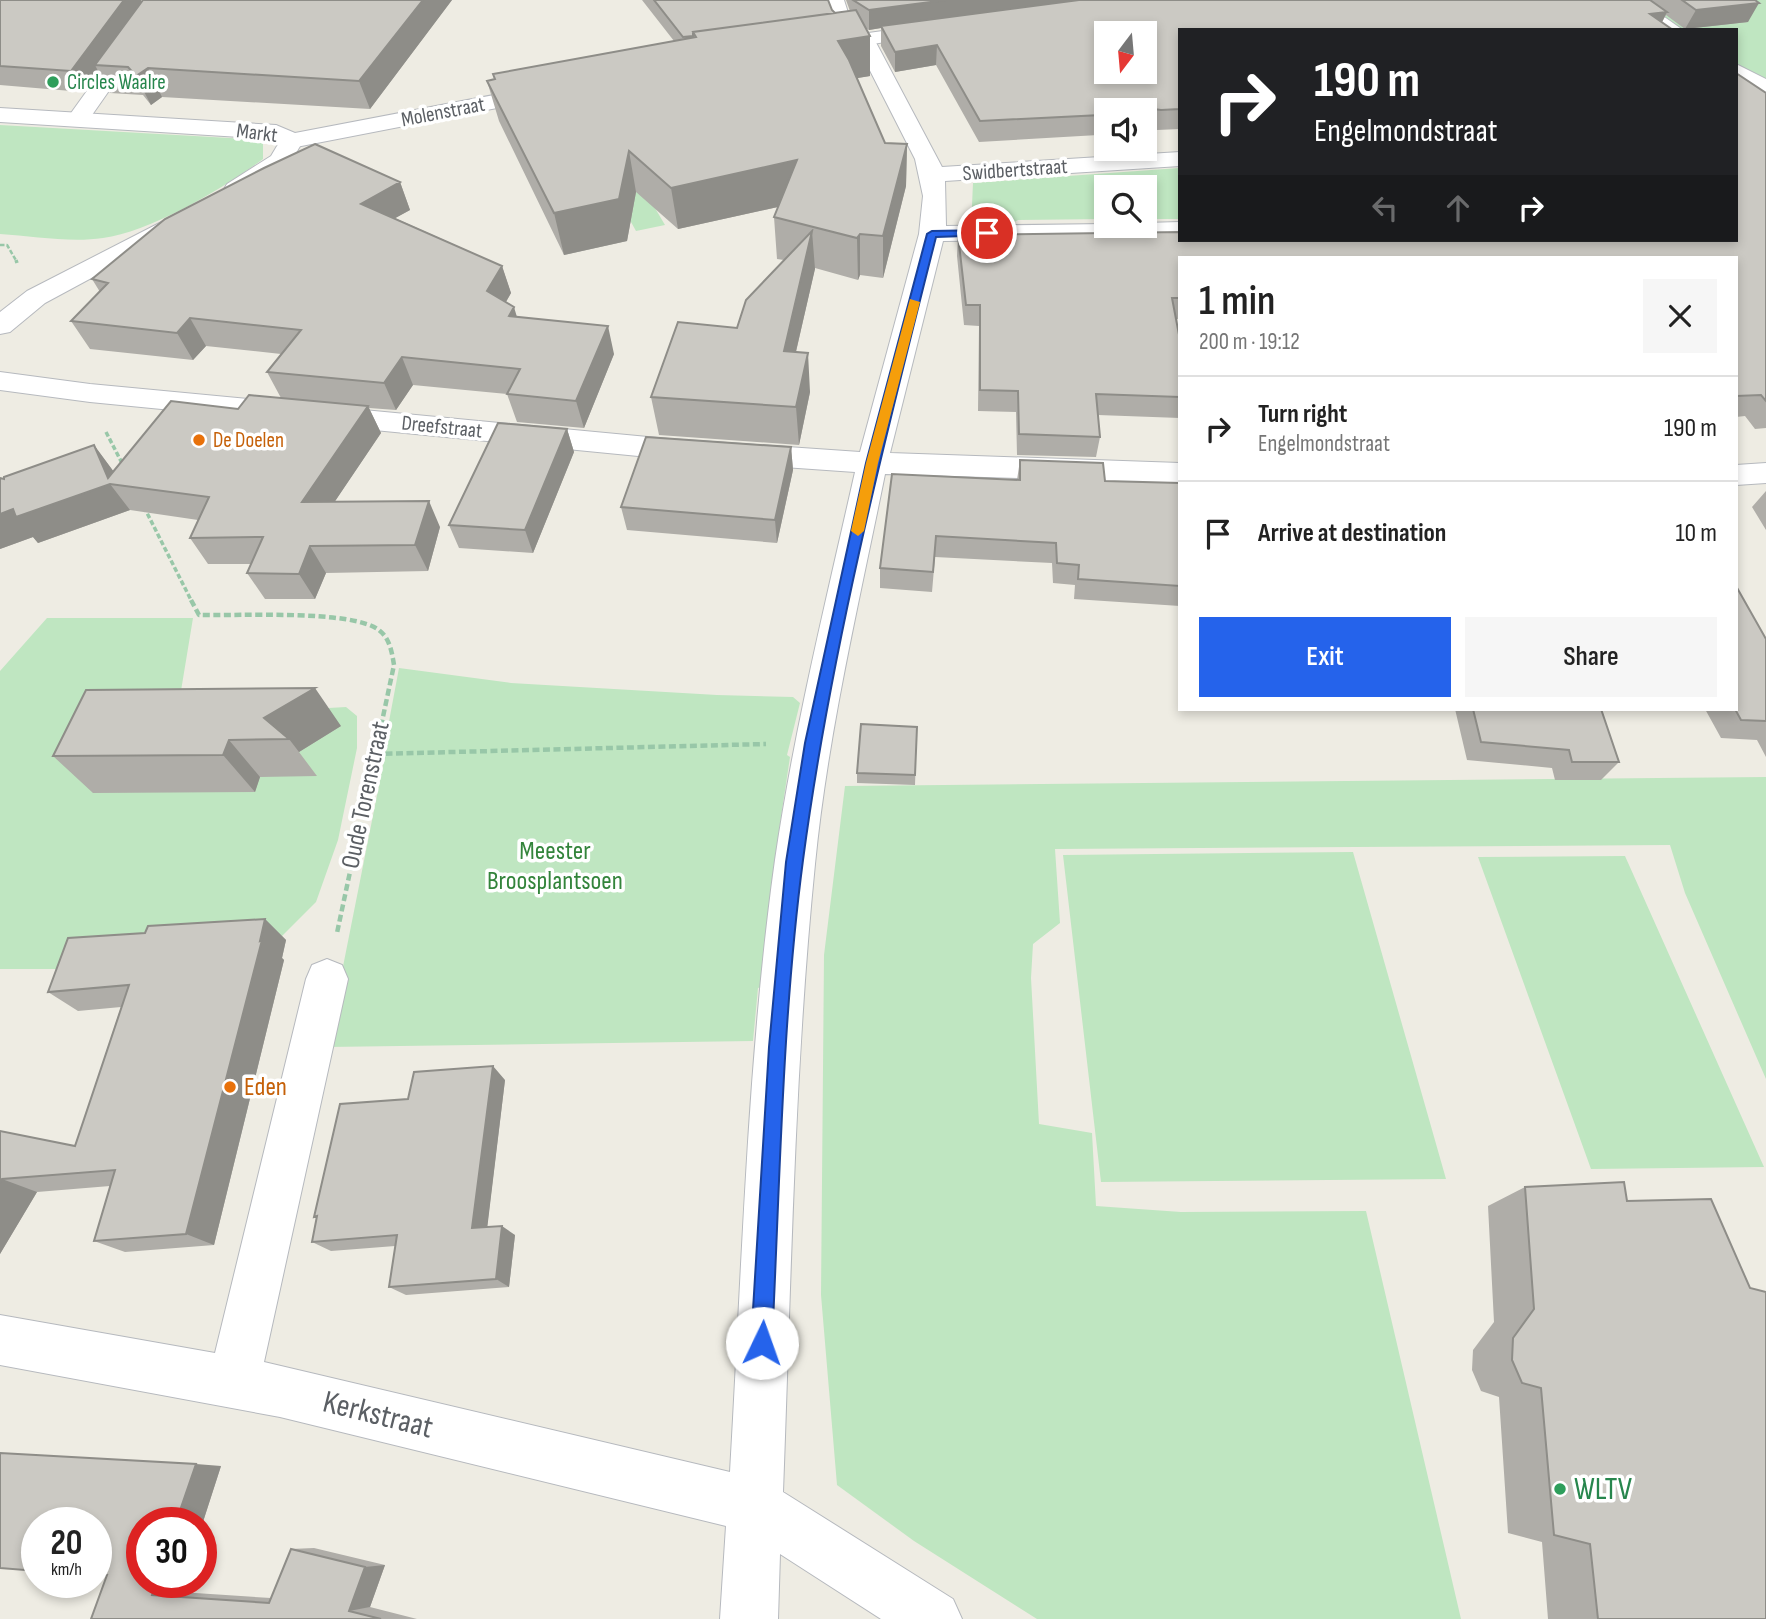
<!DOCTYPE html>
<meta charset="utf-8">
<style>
:root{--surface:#fff;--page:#f6f6f6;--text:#222;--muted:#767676;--line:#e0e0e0;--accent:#2563eb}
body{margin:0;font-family:"Sofia Sans Condensed",sans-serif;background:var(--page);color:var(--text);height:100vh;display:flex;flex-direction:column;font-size:26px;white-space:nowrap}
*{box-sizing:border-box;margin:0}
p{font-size:23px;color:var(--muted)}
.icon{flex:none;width:38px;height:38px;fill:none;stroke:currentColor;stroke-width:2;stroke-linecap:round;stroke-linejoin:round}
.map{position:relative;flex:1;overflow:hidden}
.sheet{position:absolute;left:1178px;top:256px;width:560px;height:455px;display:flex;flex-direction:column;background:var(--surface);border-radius:0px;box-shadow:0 4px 10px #0003}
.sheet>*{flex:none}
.guide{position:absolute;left:1178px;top:28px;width:560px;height:214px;border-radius:0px;box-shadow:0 4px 10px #0003;background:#202124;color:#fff;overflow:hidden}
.needle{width:46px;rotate:196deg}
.controls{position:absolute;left:1094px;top:21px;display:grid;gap:14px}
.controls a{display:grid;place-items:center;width:63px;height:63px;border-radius:0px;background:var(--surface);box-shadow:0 4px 10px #0003;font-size:35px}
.speed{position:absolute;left:21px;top:1507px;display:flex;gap:14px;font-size:35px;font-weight:700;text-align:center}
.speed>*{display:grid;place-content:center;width:91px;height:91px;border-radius:50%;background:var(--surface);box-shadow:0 4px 10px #0003;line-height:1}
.speed small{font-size:18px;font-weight:400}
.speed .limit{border:10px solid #d22;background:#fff;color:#111}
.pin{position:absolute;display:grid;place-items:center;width:60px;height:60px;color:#fff;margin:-30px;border:4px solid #fff;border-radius:50%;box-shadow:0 2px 7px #0007}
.me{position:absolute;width:77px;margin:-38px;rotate:3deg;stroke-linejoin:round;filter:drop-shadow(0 0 5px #0008)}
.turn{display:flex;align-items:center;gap:24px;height:147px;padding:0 21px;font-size:32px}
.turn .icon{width:91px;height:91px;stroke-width:2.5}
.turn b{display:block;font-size:49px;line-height:60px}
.lanes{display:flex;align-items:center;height:66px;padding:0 21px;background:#0003;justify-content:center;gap:35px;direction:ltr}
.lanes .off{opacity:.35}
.round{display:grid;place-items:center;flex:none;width:74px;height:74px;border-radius:0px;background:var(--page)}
.head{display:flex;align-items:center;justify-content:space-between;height:119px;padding:0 21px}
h1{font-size:42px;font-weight:600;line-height:52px}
.cta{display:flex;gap:14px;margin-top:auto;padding:14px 21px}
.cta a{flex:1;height:80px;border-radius:0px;background:var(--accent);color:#fff;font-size:28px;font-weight:600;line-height:80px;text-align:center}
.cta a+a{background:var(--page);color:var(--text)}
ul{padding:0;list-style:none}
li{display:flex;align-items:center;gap:21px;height:105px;padding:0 21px;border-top:2px solid var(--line)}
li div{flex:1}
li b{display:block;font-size:26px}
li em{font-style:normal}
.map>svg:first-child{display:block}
</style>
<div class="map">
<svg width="1766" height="1619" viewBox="0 0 1766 1619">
<rect width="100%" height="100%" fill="#eeece3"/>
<!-- green -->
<path fill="#bfe6c1" d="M1642,0H1766V83L1736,65V30H1683Z
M0,125L263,140V159C224,188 151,232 103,238C70,243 33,236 0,234Z
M629,164L665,225L636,231L602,170Z
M1179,168V219H1145L1144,187H1106V219L1018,220L1004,228L971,227L973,183Z
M47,618H193L178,709L277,711L346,707L357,716V748L338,840L316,902L267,951L80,969H0V671Z
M399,668L511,683L717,695L793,697L800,703L787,755L790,757L774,864L761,987L758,988L753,1041L327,1047L389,735L387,732Z
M1766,777V1079L1685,893L1670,845L1055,849L1060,923L1033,944L1031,978L1039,1124L1092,1133L1096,1206L1181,1212L1366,1211L1461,1619H1037L914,1541L837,1485L821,1295L824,955L845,786Z
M1353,852L1446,1179L1101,1182L1063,855Z
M1625,856L1764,1167L1591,1169L1478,857Z"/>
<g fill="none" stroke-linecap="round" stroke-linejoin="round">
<!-- minor casing -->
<g stroke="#b6b9be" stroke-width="2">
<path id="minor" d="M146,0H166L155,25L85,125H69L66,120L135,24Z
M824,0H844L851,22L872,35L942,167L1180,152V166L945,181L946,226L1106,224V226H1144V223L1180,222V238L943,241L890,453L1180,463V483L885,474C859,603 828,732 815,864C794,1072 791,1283 783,1492L953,1599L962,1619H881L780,1554L778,1619H720L726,1526L280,1417L0,1365V1315L215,1353L306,979L312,965L327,959L342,965L348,979L264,1362L730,1472C742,1270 747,1061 775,860C794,730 826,601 855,472L669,459L90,402L0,390V372L90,384L669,439L860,452L919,234L923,196L915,159L856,43L835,29Z
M1616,0H1640L1683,30H1659Z
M1736,64L1766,79V96L1736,79Z
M291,134L299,136L303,141L289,165L245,194L236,196L227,194L224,189L227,184L271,156L283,136Z
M177,214L186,217L190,222L186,227L45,303L10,332L0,334V312L27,291Z
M1766,463V483L1736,485V465Z"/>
</g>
<!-- tertiary casing -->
<g stroke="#b6b9be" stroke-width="2">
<path id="tertiary" d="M932,24L939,26L942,30L939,34L819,52L812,50L809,46L812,42L819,40Z
M546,85L554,87L557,92L554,97L291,148L271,139L0,122V108L276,125L295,133Z"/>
</g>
<!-- path-far2 -->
<path stroke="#98c7a8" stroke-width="2.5" stroke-dasharray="4.5 2" stroke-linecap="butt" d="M0,245H7L17,262"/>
<!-- path-far1 -->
<path stroke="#98c7a8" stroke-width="3.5" stroke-dasharray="5 2.5" stroke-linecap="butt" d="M16,260L17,263
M106,432L123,465
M144,507L192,602"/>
<!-- path -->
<path stroke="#98c7a8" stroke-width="4.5" stroke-dasharray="7 3.5" stroke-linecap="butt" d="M191,600L199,615C235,616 356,609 380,631C390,639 392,653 394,665L337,933
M375,754L766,744"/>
<!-- minor -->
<use href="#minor" fill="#fff" fill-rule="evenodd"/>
<!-- tertiary -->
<use href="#tertiary" fill="#fff" fill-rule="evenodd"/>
</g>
<!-- wall -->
<path fill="#afada8" d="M0,0L141,2L143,0H452L370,109L162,97L151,105L143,95L110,93L98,71L83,92L0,85Z
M642,0H828L832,10L835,13L850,11L846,0H1755L1748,22L1685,29L1666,15L1662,22L1180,30V129L1157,130L1144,129V110H1106V129L1099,128L1098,135L979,142L936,65L895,72L881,46V28L869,30L865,28L870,76L857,78L885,143L907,144L906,186L883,278L860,275L858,280L815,268L796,352L810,392L799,445L659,435L651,397L737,328L784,260L777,259L774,217L778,207L678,229L636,192L627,241L564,255L499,121L487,81L494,80L493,74L674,41Z
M1766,93V428L1755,429L1745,416L1736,417V257H1180V319H1175L1180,340V418L1098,415L1100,437L1096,457L1017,455L1016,412L978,411L979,326L964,325L957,256L958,235L1180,240H1736Z
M400,182L410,210L395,218L502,266L511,293L506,302L517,317L614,354L584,428L517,422L507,394L413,385L396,410L369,408L381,433L335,501L440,527L428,571L326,573L315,599H265L247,573L252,564H208L190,538L198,520L130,510L38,543L33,537L0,549V478L4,479L94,445L113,471L238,409L281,398L267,372L281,354L206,346L193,360L90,349L71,321L100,292L92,279Z
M567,429L574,452L533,553L459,548L449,525Z
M791,447L793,470L777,543L627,530L621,507Z
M1020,460L1105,481L1180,483V606L1074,599L1075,585L1053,583L1052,563L935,557L932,592L880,588V568L1017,480Z
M1766,491V530L1752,507Z
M1766,639V757L1757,740L1721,738L1705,709H1736Z
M1455,709H1601L1619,762L1601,780H1555L1552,768L1467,760Z
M341,726L299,752L317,776L260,777L255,792L93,793L53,756Z
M917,727L915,785L857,783V773Z
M265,919L286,940L282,958L284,960L214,1245L125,1252L94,1241L110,1186L37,1192L0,1254V1131L75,1146L121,1007L78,1011L48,992L145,933Z
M505,1080L487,1227L515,1235L509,1287L406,1295L389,1287L395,1246L331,1251L312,1242L408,1099Z
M1525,1187L1627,1201L1766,1619H1548L1542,1542L1508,1533L1499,1397L1481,1391L1472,1370L1473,1350L1494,1322L1488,1206Z
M221,1466L201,1528V1522L142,1582H183L180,1592L271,1598L291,1549L314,1548L385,1565L370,1607L417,1619H91L107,1575Z"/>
<!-- shaded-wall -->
<path fill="#8e8d88" d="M124,0H141L142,3L95,65L98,71L83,92L71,71Z
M423,0H452L370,109L359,81Z
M946,0H1087L881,26V28L869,30V10Z
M1759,3L1748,22L1685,29L1696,10Z
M1667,12L1658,30L1650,14Z
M870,36V76L840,81L838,41Z
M937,45L936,65L895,72V52Z
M148,68L162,97L151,105L136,76Z
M907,144L906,186L883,278V236Z
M629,151L636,192L627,241L564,255L554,213Z
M797,160L800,202L678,229L671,188Z
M400,182L410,210L372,231L361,204Z
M812,231L815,269L787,390L784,351Z
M860,234V275L858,280L857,238Z
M502,266L511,293L496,319L487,291Z
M514,307L522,334L509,316Z
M190,318L206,346L193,360L177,333Z
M608,326L614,354L584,428L576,401Z
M808,353L810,392L799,445L796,407Z
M402,357L413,385L396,410L384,383Z
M368,406L381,433L317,528L302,502Z
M567,429L574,452L533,553L525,530Z
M94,445L114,472L108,478Z
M791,447L793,470L777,543L775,520Z
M110,484L130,510L38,543L33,537L0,549V514L13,509Z
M429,501L440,527L428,571L415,545Z
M310,546L326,573L315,599L299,574Z
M315,688L341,726L299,752L289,739L264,718Z
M229,740L260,777L255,792L223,755Z
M265,919L286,940L282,958L284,960L214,1245L186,1234Z
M493,1066L505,1080L486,1238L472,1228Z
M2,1179L37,1192L0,1254V1182Z
M502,1226L515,1235L509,1287L496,1279Z
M196,1464L221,1466L201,1528V1522H176Z
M385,1565L370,1607L349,1611L365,1567Z
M156,1582H183L180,1592L152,1595Z"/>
<!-- building -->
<path fill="#cbc9c3" stroke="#8e8d88" stroke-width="2" fill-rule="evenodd" d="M0,0H124L71,71L0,66Z
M143,0H423L359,81L148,68L136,76L128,67L95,65Z
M654,0H828L832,10L835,13L693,32V36L683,37Z
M853,0H946L869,10Z
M1079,0H1650L1667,12L1650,14L1673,30H1180V109L1161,110L1125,105L1129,110H1119L1098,107L1101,115L980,121L937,45L895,52L881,26ZM1106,33H1144V72H1106Z
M1682,0H1755L1759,3L1696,10Z
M856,10L870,36L838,41L849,60L885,143L907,144L883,236L860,234L857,238L774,217L797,160L671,188L629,151L619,199L554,213L487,81L495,79L493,74L696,37L693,32Z
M1736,73L1766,93V401L1761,395L1736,396V257H1180V298H1172L1180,340V397L1096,394L1100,437L1019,434L1018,391L980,390V305H966L958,235L1180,232V240H1736Z
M315,144L400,182L361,204L502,266L487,291L514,307L509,316L608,326L576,401L507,394L520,369L402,357L384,383L267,372L301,330L190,318L177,333L71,321L108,283L92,279L165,219L264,168Z
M812,231L784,351L808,353L796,407L651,397L678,322L737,328L746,300Z
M249,395L368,406L302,502L429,501L415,545L310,546L299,574L247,573L263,537L190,538L209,497L110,484L16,517L13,509L0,514V478L4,479V477L94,445L108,478L171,401L238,409Z
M498,423L567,429L525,530L449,525Z
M646,437L791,447L775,520L621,507Z
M1020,460L1103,463L1105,481L1180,483V586L1078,579L1079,565L1057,563L1056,543L936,536L933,572L880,568L892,474L1020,480Z
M1736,586L1766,639V721L1741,720L1735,709H1736Z
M315,688L264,718L289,739L229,740L223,755L53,756L86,690Z
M1473,709H1601L1619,762H1572L1569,750L1481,742Z
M861,724L917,727L915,775L857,773Z
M265,919L260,941L262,940L186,1234L94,1241L115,1170L2,1179L0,1182V1131L75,1146L129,985L48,992L68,938L145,933L148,926Z
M493,1066L472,1228L502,1226L496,1279L389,1287L397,1235L312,1242L317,1216L314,1217L340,1104L408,1099L414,1072Z
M1624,1182L1627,1201L1711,1199L1750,1288L1766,1292V1619H1598L1590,1544L1554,1535L1541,1388L1522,1383L1512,1360L1513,1338L1534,1309L1525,1187Z
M0,1453L196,1464L176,1522H142V1582H156L152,1595L269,1603L291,1549L365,1567L349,1611L381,1619H91L107,1575L96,1574V1522H37V1571L0,1568Z"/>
<!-- route -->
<path fill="#2563eb" stroke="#184099" stroke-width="2" d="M987,230L991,231V235L936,237C884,442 831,649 803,860C782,1019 780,1183 772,1343L769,1351L762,1354L754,1351L751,1343L769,1047L786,862L805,743L866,463L927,234L932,231Z"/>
<!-- slow -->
<path fill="#f59e0b" d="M910,299L920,302L878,463L864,531L858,536L851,531L866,463Z"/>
<!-- markers -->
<g fill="#2e9e5b" stroke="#fff" stroke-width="2.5">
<circle cx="53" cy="82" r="7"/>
<circle cx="1560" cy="1489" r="7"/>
</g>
<g fill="#e8710a" stroke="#fff" stroke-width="2.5">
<circle cx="199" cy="440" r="7"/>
<circle cx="230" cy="1087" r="7"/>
</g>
<g text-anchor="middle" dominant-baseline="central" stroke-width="7" stroke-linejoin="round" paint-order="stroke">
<!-- far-leisure labels -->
<g font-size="21" fill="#27864d" stroke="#fff" text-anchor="start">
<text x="67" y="82">Circles Waalre</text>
</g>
<!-- far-street labels -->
<g font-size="21" fill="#5b5f64" stroke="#fff">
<text transform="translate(443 112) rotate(-11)">Molenstraat</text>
<text transform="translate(257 133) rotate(7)">Markt</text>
<text transform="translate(1015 170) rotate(-4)">Swidbertstraat</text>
<text transform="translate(442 427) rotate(6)">Dreefstraat</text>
</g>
<!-- far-food labels -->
<g font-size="21" fill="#c56008" stroke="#fff" text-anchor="start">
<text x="213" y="440">De Doelen</text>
</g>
<!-- street labels -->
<g font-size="26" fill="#5b5f64" stroke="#fff">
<text transform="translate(366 795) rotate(-78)">Oude Torenstraat</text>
</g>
<!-- park labels -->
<g font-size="26" fill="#33843b" stroke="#fff">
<text x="555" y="851">Meester<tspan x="555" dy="30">Broosplantsoen</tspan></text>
</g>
<!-- food labels -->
<g font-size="26" fill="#c56008" stroke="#fff" text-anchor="start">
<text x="244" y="1087">Eden</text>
</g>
<!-- near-street labels -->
<g font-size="32" fill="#5b5f64" stroke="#fff">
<text transform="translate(378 1415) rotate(14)">Kerkstraat</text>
</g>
<!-- near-leisure labels -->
<g font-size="32" fill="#27864d" stroke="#fff" text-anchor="start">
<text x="1574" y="1489">WLTV</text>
</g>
</g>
</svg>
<div class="controls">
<a><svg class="needle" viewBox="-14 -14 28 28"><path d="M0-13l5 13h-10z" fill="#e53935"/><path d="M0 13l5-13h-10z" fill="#767676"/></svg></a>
<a><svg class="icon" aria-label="sound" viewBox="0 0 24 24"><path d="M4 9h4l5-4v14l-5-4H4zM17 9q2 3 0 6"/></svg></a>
<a><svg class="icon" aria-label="search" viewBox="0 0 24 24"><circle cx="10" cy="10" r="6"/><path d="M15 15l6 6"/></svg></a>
</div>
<div class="speed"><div>20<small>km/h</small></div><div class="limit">30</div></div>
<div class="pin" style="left:987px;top:233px;background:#d93025"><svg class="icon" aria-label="arrive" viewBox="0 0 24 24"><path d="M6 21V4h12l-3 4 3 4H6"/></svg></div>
<svg class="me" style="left:762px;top:1343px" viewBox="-20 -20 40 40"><circle r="19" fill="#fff"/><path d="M0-13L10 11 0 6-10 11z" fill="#2563eb"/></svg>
<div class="guide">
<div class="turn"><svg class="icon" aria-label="right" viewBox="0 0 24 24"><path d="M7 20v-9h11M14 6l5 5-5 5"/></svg><div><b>190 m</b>Engelmondstraat</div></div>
<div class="lanes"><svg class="icon off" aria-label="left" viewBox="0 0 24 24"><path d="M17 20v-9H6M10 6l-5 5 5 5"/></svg><svg class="icon off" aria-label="ahead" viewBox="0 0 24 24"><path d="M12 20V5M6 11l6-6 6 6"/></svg><svg class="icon" aria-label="right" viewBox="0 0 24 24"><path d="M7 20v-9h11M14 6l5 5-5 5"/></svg></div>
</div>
<section class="sheet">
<div class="head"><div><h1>1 min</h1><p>200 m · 19:12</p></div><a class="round"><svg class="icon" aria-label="close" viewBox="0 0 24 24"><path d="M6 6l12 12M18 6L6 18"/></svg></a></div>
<ul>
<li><svg class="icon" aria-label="right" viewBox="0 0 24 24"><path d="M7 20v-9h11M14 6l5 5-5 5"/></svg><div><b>Turn right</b><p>Engelmondstraat</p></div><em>190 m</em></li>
<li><svg class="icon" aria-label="arrive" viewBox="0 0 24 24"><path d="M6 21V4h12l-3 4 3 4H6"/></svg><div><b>Arrive at destination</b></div><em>10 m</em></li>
</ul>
<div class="cta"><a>Exit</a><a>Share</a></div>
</section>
</div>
